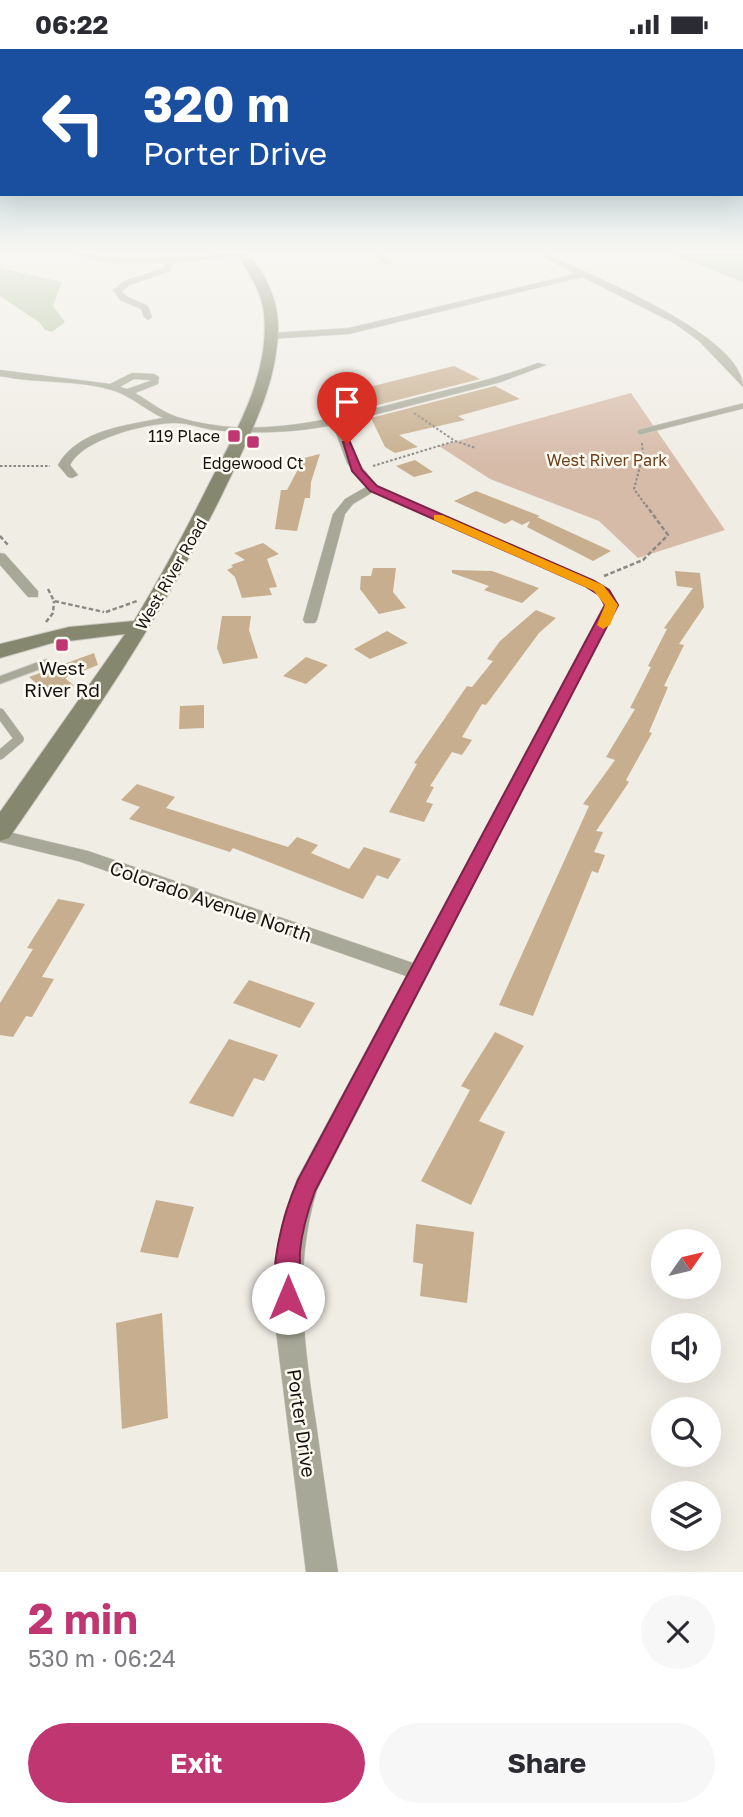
<!DOCTYPE html>
<meta charset="utf-8">
<style>
:root{--surface:#fff;--page:#f7f7f7;--text:#2b2b33;--muted:#7c7c81;--accent:#c03670}
body{margin:0;font-family:"Golos Text",sans-serif;background:var(--page);color:var(--text);height:100vh;display:flex;flex-direction:column;font-size:26px;white-space:nowrap}
*{box-sizing:border-box;margin:0}
p{font-size:23px;color:var(--muted)}
.icon{flex:none;width:38px;height:38px;fill:none;stroke:currentColor;stroke-width:2;stroke-linecap:round;stroke-linejoin:round}
.map{position:relative;height:1523px;overflow:hidden}
.panel{display:flex;flex-direction:column;background:var(--surface);flex:1}
.panel>*{flex:none}
.top-card{position:absolute;left:0px;top:0px;width:744px;height:147px;box-shadow:0 7px 28px #0002;background:#1a4fa0;color:#fff;overflow:hidden}
.needle{width:46px;rotate:56deg}
.fabs{position:absolute;left:651px;top:1180px;display:grid;gap:14px}
.fabs a{display:grid;place-items:center;width:70px;height:70px;border-radius:50%;background:var(--surface);box-shadow:0 7px 28px #0002;font-size:35px}
.pin{position:absolute;display:grid;place-items:center;width:60px;height:60px;color:#fff;margin:-72px -30px;border-radius:50% 50% 50% 0;rotate:-45deg;box-shadow:0 0 7px #0007}
.pin .icon{rotate:45deg}
.me{position:absolute;width:77px;margin:-38px;rotate:0deg;stroke-linejoin:round;filter:drop-shadow(0 0 5px #0008)}
.turn{display:flex;align-items:center;gap:24px;height:147px;padding:0 28px;font-size:32px}
.turn .icon{width:91px;height:91px;stroke-width:2.5}
.turn b{display:block;font-size:49px;line-height:60px}
.round{display:grid;place-items:center;flex:none;width:74px;height:74px;border-radius:37px;background:var(--page)}
.overview{display:flex;align-items:center;justify-content:space-between;height:119px;padding:0 28px}
h1{font-size:42px;font-weight:700;line-height:52px;color:var(--accent)}
.cta{display:flex;gap:14px;margin-top:auto;padding:14px 28px}
.cta a{flex:1;height:80px;border-radius:42px;background:var(--accent);color:#fff;font-size:28px;font-weight:700;line-height:80px;text-align:center}
.cta a+a{background:var(--page);color:var(--text)}
.status{display:flex;justify-content:space-between;align-items:center;height:49px;padding:0 35px;background:var(--surface);direction:ltr}
.status svg{height:19px;fill:currentColor}
.map>svg:first-child{display:block}
</style>
<div class="status"><b>06:22</b><svg viewBox="0 0 49 12"><path d="M0 12V9h3v3zM5 12V6h3v6zM10 12V3h3v9zM15 12V0h3v12zM26 1h20v11H26zM47 4h2v5h-2z"/></svg></div>
<div class="map">
<svg width="743" height="1523" viewBox="0 0 743 1523">
<rect width="100%" height="100%" fill="#f0ede5"/>
<!-- green -->
<path fill="#d7bba9" d="M631,344L725,481L638,509L599,472L490,430L439,397Z"/>
<!-- water -->
<path fill="#b0c19e" d="M667,203H743V233Z
M0,219L62,233L53,257L65,273L52,283L45,281L40,274L0,247Z"/>
<!-- building -->
<path fill="#c7ae8e" d="M454,317L480,330L366,359L357,341Z
M495,337L520,350L458,367L465,371L399,386L418,398L395,404L385,398L371,369Z
M320,405L311,433L310,449H305L297,482L275,480L281,441H287L304,409Z
M415,411L433,423L414,428L396,417Z
M476,442L540,467L537,468L611,502L593,512L527,478L530,472L522,476L512,471L505,475L454,452Z
M263,494L279,505L267,510L277,538L269,539L272,546L242,549L235,528L227,521L233,518L231,516L245,511L234,504Z
M373,519H396L393,543L406,559L379,565L360,540L361,527H371Z
M452,521L492,522L539,539L522,554L484,541L489,537L452,524Z
M675,522L700,524L704,558L679,595L684,596L664,637L668,638L649,683L652,684L626,731L629,733L596,782L603,783L594,803L605,806L598,824L592,822L533,967L499,956L589,757L583,755L615,711L606,708L635,660L630,659L651,618L648,617L667,580L664,579L693,539L677,537Z
M536,561L556,569L539,584L486,656L482,655L462,688L472,691L462,706L452,703L430,737L434,738L426,753L433,755L424,773L389,763L417,715L414,714L467,637L472,638L493,612L487,610L500,592Z
M222,567H251L249,581L258,609L223,615L217,599Z
M387,582L408,594L370,610L354,600Z
M94,604L98,616L65,629L74,637L50,646L29,628Z
M306,608L328,616L306,635L283,627Z
M204,656V679L179,680L180,657Z
M137,735L175,748L166,759L288,798L297,788L318,796L311,804L349,820L364,798L401,810L388,830L377,826L363,850L233,799L230,803L129,770L140,758L121,751Z
M58,850L85,855L42,928L54,930L32,968L26,967L13,988L0,986V954L33,900L27,899Z
M249,931L315,954L300,979L233,954Z
M495,983L524,997L479,1072L505,1083L471,1156L421,1132L470,1041L461,1037Z
M229,990L278,1006L264,1032L254,1029L233,1068L189,1054Z
M156,1151L194,1158L178,1209L140,1203Z
M416,1175L474,1183L467,1254L420,1247L423,1215L413,1213Z
M162,1264L168,1369L122,1380L116,1274Z"/>
<g fill="none" stroke-linecap="round" stroke-linejoin="round">
<!-- lane-far2 casing -->
<g stroke="#cdcac3" stroke-width="6">
<path id="lane-far2" d="M640,383L743,357"/>
</g>
<!-- lane-far1 casing -->
<g stroke="#cdcac3" stroke-width="9">
<path id="lane-far1" d="M0,631L46,614"/>
</g>
<!-- lane casing -->
<g stroke="#cdcac3" stroke-width="10">
<path id="lane" d="M0,664L19,690L0,706"/>
</g>
<!-- street casing -->
<g stroke="#cdcac3" stroke-width="1">
<path id="street" d="M57,203L139,210L274,203L173,214L170,222L130,236L122,242L126,247L148,257L152,268L148,271L144,268L141,260L120,251L113,241L124,232L164,219L165,214H113Z
M371,203H378L391,213L384,215Z
M534,203H543C586,225 743,285 743,338L699,292L674,274L582,228L349,285L270,290L266,287L270,284L349,279L575,225Z
M538,314L546,316L501,333L343,374L358,413L377,437L594,531L609,540L618,556L317,1141C293,1219 304,1295 316,1374C323,1424 330,1473 338,1523H306L276,1282L275,1224L278,1195L284,1167L297,1130L406,927L78,812L0,793V781L88,802L413,914L604,556L599,545L584,537L373,443L353,455L345,465L317,571L315,574H305L303,571L333,465L345,450L366,438L347,414L333,376C294,384 254,385 214,381C201,379 185,373 172,374C144,375 83,390 70,416L78,426L72,429L68,428L58,416C77,381 127,376 163,369C146,361 132,348 115,342C78,330 37,335 0,327V321L110,335L132,324L154,325L159,328L158,335L135,344C149,352 162,363 177,368C257,393 342,368 419,348C459,338 499,329 538,314ZM134,330L150,331V332L127,340L120,338Z
M0,504L5,505L38,542V548H28L0,516Z"/>
</g>
<!-- secondary casing -->
<g stroke="#cdcac3" stroke-width="2">
<path id="secondary" d="M236,203H247C264,223 277,247 278,275C279,331 252,381 229,431C168,559 89,673 9,789L0,792V763L125,585L52,594L0,609V595L69,578L134,572C162,526 187,479 211,431C237,381 270,324 264,265C261,240 248,223 236,203Z"/>
</g>
<!-- path-far1 -->
<path stroke="#8b8983" stroke-width="2" stroke-dasharray="2.5 2" stroke-linecap="butt" d="M414,364L455,392L476,399
M642,394L643,406L634,440L647,458
M0,417H50
M373,417L455,392"/>
<!-- path -->
<path stroke="#8b8983" stroke-width="2.5" stroke-dasharray="4.5 2.5" stroke-linecap="butt" d="M0,487L8,496
M604,527L643,511L668,486L646,456
M48,540L54,552L104,563
M106,563L137,552
M46,573L53,564L54,552"/>
<!-- lane-far2 -->
<use href="#lane-far2" stroke="#a7a898" stroke-width="5"/>
<!-- lane-far1 -->
<use href="#lane-far1" stroke="#a7a898" stroke-width="7"/>
<!-- lane -->
<use href="#lane" stroke="#a7a898" stroke-width="9"/>
<!-- street -->
<use href="#street" fill="#a7a898" fill-rule="evenodd"/>
<!-- secondary -->
<use href="#secondary" fill="#85876e" fill-rule="evenodd"/>
</g>
<!-- sky -->
<linearGradient id="sky" x2="0" y2="1"><stop stop-color="#91b9ca"/><stop offset="0.49" stop-color="#f8f7f3"/><stop offset="1" stop-color="#f8f7f3" stop-opacity="0"/></linearGradient>
<rect width="743" height="416" fill="url(#sky)"/>
<!-- route -->
<path fill="#c03670" stroke="#7d2349" stroke-width="2" d="M343,393H350L362,421L377,437L594,532L609,541L618,556L315,1142C308,1161 302,1181 300,1202C299,1220 303,1241 296,1258L288,1261L279,1258C266,1225 284,1162 298,1131L605,556L599,546L585,537L370,442L352,422Z"/>
<!-- slow -->
<path fill="#f59e0b" d="M434,466H442L603,536L618,556L610,576L603,580L597,576L605,556L594,542L434,471Z"/>
<!-- markers -->
<g fill="#c03670" stroke="#fefbf2" stroke-width="2.5">
<rect x="227" y="380" width="14" height="14" rx="3.5"/>
<rect x="246" y="386" width="14" height="14" rx="3.5"/>
<rect x="55" y="589" width="14" height="14" rx="3.5"/>
</g>
<g text-anchor="middle" dominant-baseline="central" stroke-width="5" stroke-linejoin="round" paint-order="stroke">
<!-- far-poi labels -->
<g font-size="16" fill="#151411" stroke="#fefbf2" text-anchor="end">
<text x="220" y="387">119 Place</text>
<text x="253" y="414" text-anchor="middle">Edgewood Ct</text>
</g>
<!-- far-park labels -->
<g font-size="16" fill="#6f401c" stroke="#fefbf2">
<text x="607" y="411">West River Park</text>
</g>
<!-- far-street labels -->
<g font-size="16" fill="#151411" stroke="#fefbf2">
<text transform="translate(171 525) rotate(-60)">West River Road</text>
</g>
<!-- poi labels -->
<g font-size="19" fill="#151411" stroke="#fefbf2">
<text x="62" y="618">West<tspan x="62" dy="22">River Rd</tspan></text>
</g>
<!-- street labels -->
<g font-size="19" fill="#151411" stroke="#fefbf2">
<text transform="translate(211 852) rotate(19)">Colorado Avenue North</text>
<text transform="translate(302 1374) rotate(82)">Porter Drive</text>
</g>
</g>
</svg>
<div class="fabs">
<a><svg class="needle" viewBox="-14 -14 28 28"><path d="M0-13l5 13h-10z" fill="#e53935"/><path d="M0 13l5-13h-10z" fill="#7c7c81"/></svg></a>
<a><svg class="icon" aria-label="sound" viewBox="0 0 24 24"><path d="M4 9h4l5-4v14l-5-4H4zM17 9q2 3 0 6"/></svg></a>
<a><svg class="icon" aria-label="search" viewBox="0 0 24 24"><circle cx="10" cy="10" r="6"/><path d="M15 15l6 6"/></svg></a>
<a><svg class="icon" aria-label="layers" viewBox="0 0 24 24"><path d="M12 4l9 5-9 5-9-5zM3 14l9 5 9-5"/></svg></a>
</div>
<div class="pin" style="left:347px;top:395px;background:#d93025"><svg class="icon" aria-label="arrive" viewBox="0 0 24 24"><path d="M6 21V4h12l-3 4 3 4H6"/></svg></div>
<svg class="me" style="left:288px;top:1249px" viewBox="-20 -20 40 40"><circle r="19" fill="#fff"/><path d="M0-13L10 11 0 6-10 11z" fill="#c03670"/></svg>
<div class="top-card">
<div class="turn"><svg class="icon" aria-label="left" viewBox="0 0 24 24"><path d="M17 20v-9H6M10 6l-5 5 5 5"/></svg><div><b>320 m</b>Porter Drive</div></div>
</div>
</div>
<section class="panel">
<div class="overview"><div><h1>2 min</h1><p>530 m · 06:24</p></div><a class="round"><svg class="icon" aria-label="close" viewBox="0 0 24 24"><path d="M6 6l12 12M18 6L6 18"/></svg></a></div>
<div class="cta"><a>Exit</a><a>Share</a></div>
</section>
